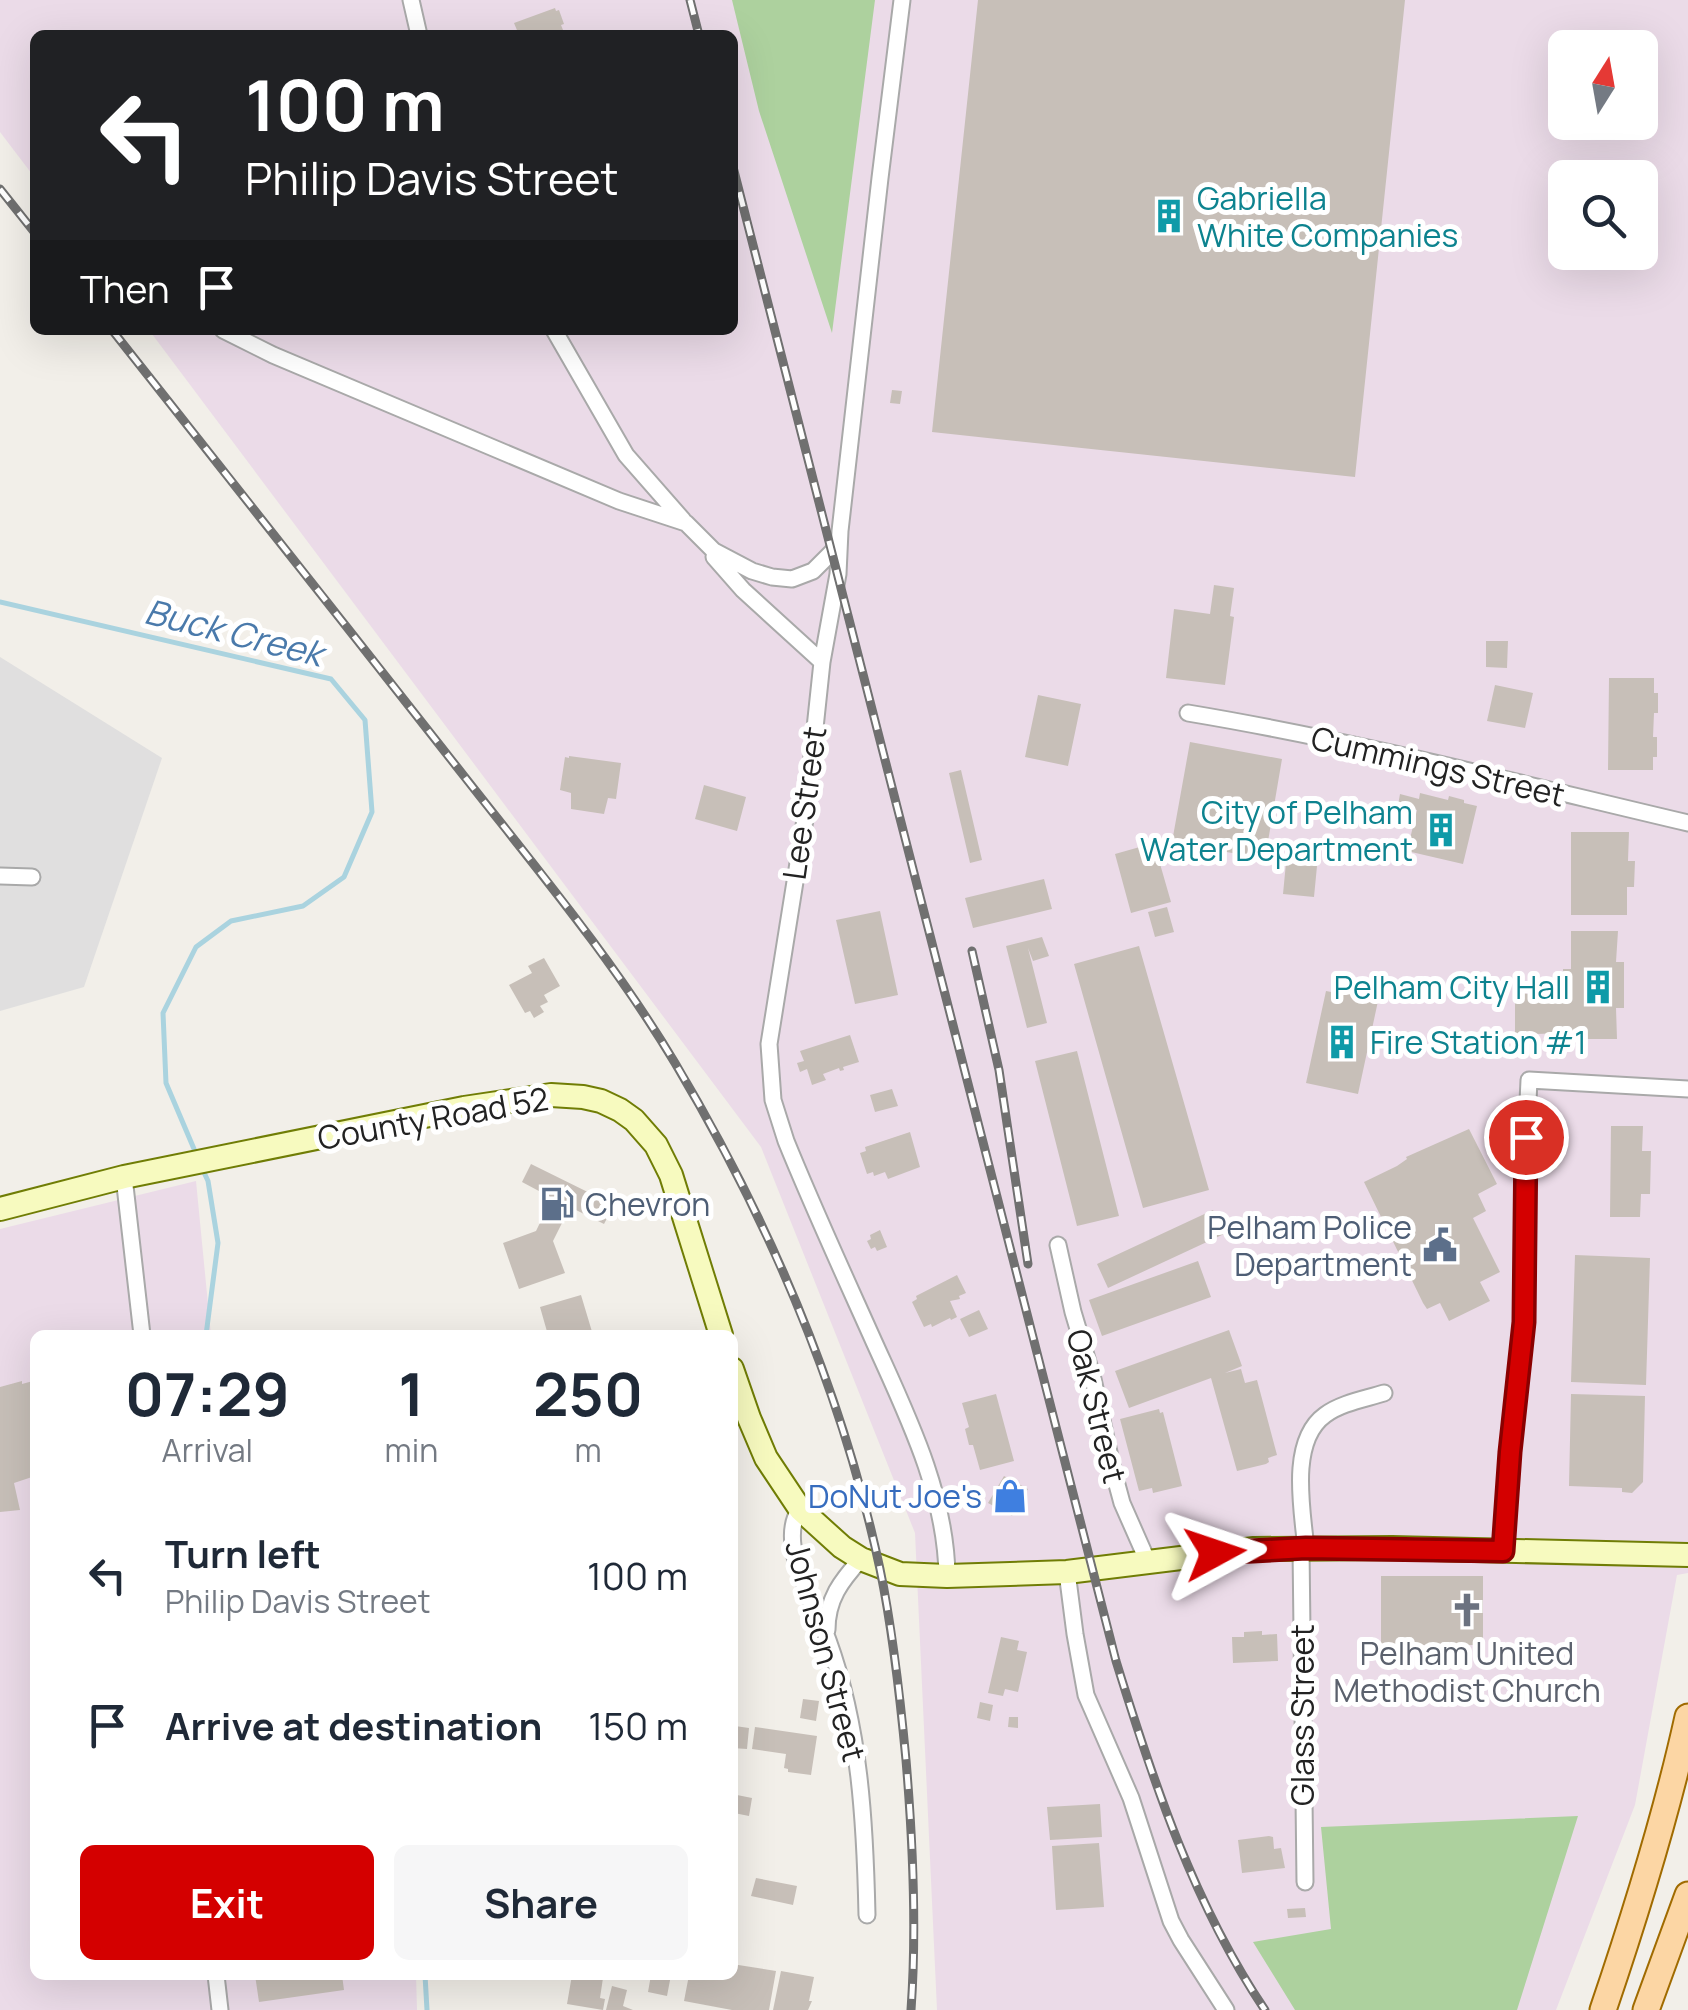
<!DOCTYPE html>
<style>
:root{--surface:#fff;--page:#f6f6f7;--text:#1f2937;--muted:#747a83;--accent:#d40000}
body{margin:0;font-family:Manrope,sans-serif;background:var(--page);color:var(--text);height:100vh;display:flex;flex-direction:column;font-size:38px;white-space:nowrap}
*{box-sizing:border-box;margin:0}
p{font-size:32px;color:var(--muted)}
.icon{flex:none;width:55px;height:55px;fill:none;stroke:currentColor;stroke-width:2;stroke-linecap:round;stroke-linejoin:round}
.map{position:relative;flex:1;overflow:hidden}
.details{position:absolute;left:30px;top:1330px;width:708px;height:650px;display:flex;flex-direction:column;background:var(--surface);border-radius:15px;box-shadow:0 10px 40px #0002}
.details>*{flex:none}
.guide{position:absolute;left:30px;top:30px;width:708px;height:305px;border-radius:15px;box-shadow:0 10px 40px #0002;background:#202124;color:#fff;overflow:hidden}
.needle{width:65px;rotate:11deg}
.buttons{position:absolute;left:1548px;top:30px;display:grid;gap:20px}
.buttons a{display:grid;place-items:center;width:110px;height:110px;border-radius:15px;background:var(--surface);box-shadow:0 10px 40px #0002;font-size:50px}
.pin{position:absolute;display:grid;place-items:center;width:85px;height:85px;color:#fff;margin:-42px;border:5px solid #fff;border-radius:50%;box-shadow:0 2px 10px #0007}
.me{position:absolute;width:110px;margin:-55px;rotate:85deg;stroke-linejoin:round;filter:drop-shadow(0 0 8px #0008)}
.turn{display:flex;align-items:center;gap:35px;height:210px;padding:0 50px;font-size:45px}
.turn .icon{width:130px;height:130px;stroke-width:2.5}
.turn b{display:block;font-size:70px;line-height:85px}
.then{display:flex;align-items:center;height:95px;padding:0 50px;background:#0003;gap:20px;font-size:38px}
.eta{display:flex;justify-content:space-evenly;align-items:center;height:170px;text-align:center}
.eta b{font-size:60px;font-weight:700;line-height:70px}
.primary-button{display:flex;gap:20px;margin-top:auto;padding:20px 50px}
.primary-button a{flex:1;height:115px;border-radius:15px;background:var(--accent);color:#fff;font-size:40px;font-weight:700;line-height:115px;text-align:center}
.primary-button a+a{background:var(--page);color:var(--text)}
ul{padding:0;list-style:none}
li{display:flex;align-items:center;gap:30px;height:150px;padding:0 50px}
li div{flex:1}
li b{display:block;font-size:38px}
li em{font-style:normal}
.map>svg:first-child{display:block}
</style>
<div class="map">
<svg width="1688" height="2010" viewBox="0 0 1688 2010">
<rect width="100%" height="100%" fill="#f2efe9"/>
<!-- residential -->
<path fill="#e0dfdf" d="M0,657L162,758L84,987L0,1011Z"/>
<!-- industrial -->
<path fill="#ebdbe8" fill-rule="evenodd" d="M0,0H1688V1573L1677,1575L1635,1805L1556,2010H937L915,1533L761,1147L149,330H732V35H35V178L0,132ZM1565,48H1640V122H1565ZM1565,178H1640V252H1565Z
M196,1181L211,1335H35V1975H416L417,2010H0V1229Z"/>
<!-- forest -->
<path fill="#add19e" d="M732,0H875L832,333L759,111Z
M1578,1816L1517,2010H1295L1253,1942L1331,1929L1321,1827Z"/>
<g fill="none" stroke-linecap="round" stroke-linejoin="round">
<!-- stream -->
<path stroke="#aad3df" stroke-width="5" d="M0,602L331,679L365,720L372,812L344,877L303,906L231,921L196,947L163,1013L166,1083L197,1156
M201,1166L208,1181L218,1243L206,1335
M425,1975L427,2010"/>
</g>
<!-- building -->
<path fill="#c7bfb8" d="M978,0H1405L1355,477L932,432Z
M555,8L556,11L559,10L564,24L561,25L565,35H519L514,23Z
M892,390L902,391L900,404L890,403Z
M1214,585L1234,588L1230,616L1234,617L1225,685L1166,678L1174,609L1210,614Z
M1486,641H1508L1507,668L1486,667Z
M1609,678H1654V693H1658V713H1654L1653,737H1657V757H1653V770H1608Z
M1495,685L1533,693L1525,728L1487,721Z
M1038,695L1081,704L1068,766L1025,757Z
M1190,742L1282,759L1265,859L1172,842Z
M569,756L621,763L616,799L608,798L604,814L571,809V793L560,790L565,757L569,758Z
M961,770L982,860L970,863L949,773Z
M704,785L746,797L737,831L695,819Z
M1420,793L1448,800L1449,796L1464,800V803L1477,806L1463,864L1407,851L1417,810L1398,805L1400,794L1419,799Z
M1571,832H1629L1628,861H1635L1634,887H1627V915H1571Z
M1154,843L1171,902L1131,913L1115,854Z
M1286,863L1317,866L1314,897L1283,894Z
M1044,879L1052,909L973,928L965,898Z
M1167,907L1174,932L1155,937L1148,912Z
M880,911L898,995L855,1004L836,920Z
M1571,931H1618L1616,962H1624V1008H1616L1617,1039H1571V1036L1561,1035L1562,1033L1515,1035V993L1572,996V980L1563,981V969H1571Z
M1042,937L1049,956L1033,961L1028,948L1047,1023L1027,1028L1006,946Z
M1139,946L1209,1190L1143,1208L1074,964Z
M544,958L560,986L544,995L548,1002L540,1006L544,1012L534,1018L530,1011L525,1013L509,985L532,973L528,966Z
M1343,989L1356,991L1355,997L1378,1001L1358,1094L1306,1083L1326,991L1342,994Z
M850,1035L859,1062L843,1067L844,1070L840,1071L839,1068L823,1074L826,1080L812,1085L807,1069L800,1072L797,1063L804,1061L800,1051Z
M1077,1051L1119,1216L1077,1226L1035,1061Z
M892,1089L898,1106L875,1112L870,1095Z
M1611,1126H1643L1642,1151H1651L1650,1194H1641L1640,1217H1610Z
M1469,1129L1497,1184L1478,1194L1486,1211L1473,1218L1500,1272L1480,1282L1490,1301L1449,1321L1440,1303L1427,1309L1423,1303L1364,1182L1397,1166L1407,1159L1406,1157Z
M910,1132L920,1167L888,1179L885,1172L874,1176L873,1172L867,1174L860,1153L866,1151L865,1147Z
M531,1164L614,1205L604,1224L570,1207L553,1241L565,1273L519,1289L503,1243L536,1231L552,1198L522,1182Z
M1213,1210L1224,1234L1108,1288L1097,1264Z
M880,1230L887,1247L877,1251L875,1247L871,1249L867,1241L871,1239L870,1235Z
M1575,1255L1650,1258L1646,1385L1571,1382Z
M1198,1261L1211,1297L1102,1336L1089,1300Z
M957,1275L966,1293L959,1296L960,1299L950,1301L957,1317L951,1320L950,1318L932,1327L931,1324L924,1327L912,1302L917,1299L916,1296Z
M581,1295L593,1335H548L540,1307Z
M979,1310L988,1329L969,1337L960,1319Z
M1229,1330L1242,1366L1225,1373L1241,1369L1245,1383L1257,1380L1277,1455L1268,1458L1269,1462L1266,1464L1237,1471L1211,1378L1129,1408L1115,1371Z
M35,1372V1476L14,1483L20,1510L0,1512V1387L22,1381V1384L33,1381L31,1373Z
M996,1394L1014,1461L980,1470L973,1445H969L965,1429L969,1427L962,1403Z
M1571,1394L1645,1396L1643,1482L1632,1493L1622,1492V1488L1569,1486Z
M1159,1409L1160,1413L1163,1412L1182,1486L1153,1493L1152,1488L1139,1491L1120,1419Z
M1004,1476L1028,1489L1012,1516L988,1503Z
M1381,1576H1483V1645H1381Z
M1262,1631V1635L1277,1634L1278,1661L1233,1663L1232,1637H1244V1632Z
M1001,1637L1019,1641L1017,1650L1027,1652L1018,1692L1005,1689L1003,1696L988,1693Z
M803,1699L819,1701L816,1721L800,1718Z
M980,1702L993,1705L990,1721L977,1718Z
M1009,1717H1018V1728L1008,1727Z
M735,1726L749,1728L747,1749L732,1748Z
M755,1727L817,1736L811,1775L788,1772V1769L784,1768L786,1754L752,1749Z
M737,1795L752,1798L749,1816L734,1813Z
M1100,1804L1102,1837L1050,1840L1047,1807Z
M1269,1836L1273,1837L1274,1849L1281,1848L1285,1868L1242,1873L1238,1840Z
M1099,1843L1104,1907L1056,1910L1052,1846Z
M756,1878L797,1886L793,1905L751,1896Z
M1305,1908L1306,1917L1288,1918L1287,1909Z
M732,1964L776,1971L769,2010H732L684,2001L689,1975H732Z
M781,1971L814,1977L809,2001H812L808,2010H773Z
M255,1975H342L344,1990L259,2002Z
M572,1975L603,1978L600,1998L605,1999L603,2010L567,2004Z
M651,1975H671L667,1996L648,1992Z
M612,1986L627,1990L623,2006L633,2010H606Z"/>
<g fill="none" stroke-linecap="round" stroke-linejoin="round">
<!-- street casing -->
<g stroke="#a9a9a9" stroke-width="19">
<path id="street" d="M411,0L419,35
M902,0L880,178L840,531L838,574L822,662L806,813L769,1044L773,1100L786,1141C814,1210 845,1277 875,1344C908,1417 946,1494 947,1576
M223,330L273,355L619,501L686,523L714,551L752,571L772,577L792,579L813,571L839,545
M554,330L626,455L683,520
M714,557L743,590L822,662
M1188,713C1356,741 1522,784 1688,823
M0,876L32,877
M124,1177L142,1335
M1058,1245L1073,1312L1093,1379L1112,1466L1122,1503L1148,1562
M800,1509C776,1543 815,1605 828,1640C860,1728 865,1822 867,1915
M1301,1548L1305,1882
M1306,1548C1302,1509 1289,1441 1325,1415C1341,1403 1365,1399 1384,1393
M1503,1551L1510,1452L1524,1322L1526,1242L1525,1166L1529,1080L1688,1089
M1067,1572L1075,1634L1086,1695L1131,1798L1171,1921L1181,1940L1226,2010
M827,1630C827,1599 841,1581 861,1559
M216,1975L220,2010"/>
</g>
<!-- secondary casing -->
<g stroke="#707d05" stroke-width="26">
<path id="secondary" d="M0,1209L124,1177L464,1108L551,1095L583,1097L601,1101L620,1110L634,1120L656,1145L671,1175L721,1335
M732,1369L749,1418L766,1458L800,1509L842,1547L861,1559L900,1574L947,1576L1067,1572L1254,1549L1392,1548L1688,1555"/>
</g>
<!-- primary casing -->
<g stroke="#a06b00" stroke-width="29">
<path id="primary" d="M1603,2010C1636,1913 1666,1817 1688,1717
M1646,2010L1688,1895"/>
</g>
<!-- street -->
<use href="#street" stroke="#fff" stroke-width="15"/>
<!-- secondary -->
<use href="#secondary" stroke="#f7fabf" stroke-width="22"/>
<!-- primary -->
<use href="#primary" stroke="#fcd6a4" stroke-width="25"/>
<!-- rail casing -->
<g stroke="#707070" stroke-width="9">
<path id="rail" d="M690,0L699,35
M732,163L1116,1661C1153,1781 1194,1905 1265,2010
M0,189L35,233
M112,330C229,478 347,627 464,776C537,869 614,961 675,1063C768,1219 842,1391 880,1569C893,1632 900,1696 906,1760C913,1843 917,1926 911,2010
M972,951L999,1070L1028,1264"/>
</g>
<!-- rail -->
<use href="#rail" stroke="#fff" stroke-width="5" stroke-dasharray="15" stroke-linecap="butt"/>
</g>
<g fill="none" stroke-linecap="round" stroke-linejoin="round">
<!-- route casing -->
<g stroke="#8a0000" stroke-width="25">
<path id="route" d="M1215,1553L1306,1548L1503,1551L1510,1452L1524,1322L1526,1137"/>
</g>
<!-- route -->
<use href="#route" stroke="#d40000" stroke-width="18"/>
</g>
<!-- icons -->
<defs>
<g id="building-bare" transform="scale(2.7)"><path d="M-4-6H4V6H1V3H-1V6H-4ZM-2.5-4.3h1.7v1.8h-1.7ZM.8-4.3h1.7v1.8H.8ZM-2.5-1h1.7V.8h-1.7ZM.8-1h1.7V.8H.8Z" fill="#0f9aa8" stroke="#fff" stroke-width="2.5" paint-order="stroke"/></g>
<g id="fuel-bare" transform="scale(2.7)"><path d="M-5.5-6h7V0h2V4h1.3V-2.5L3-4.5l.8-.8L6-3V5H2.5V1h-1V6h-7ZM-4.2-4.7v3.2H.2V-4.7Z" fill="#5c6f8a" stroke="#fff" stroke-width="2.5" paint-order="stroke"/></g>
<g id="civic-bare" transform="scale(2.7)"><path d="M-.6-6.5H3V-4.5H.6V-3L4-1V1h2V6H-6V1h2V-1L-.6-3ZM-1.2 2.5V6h2.4V2.5Z" fill="#5c6f8a" stroke="#fff" stroke-width="2.5" paint-order="stroke"/></g>
<g id="shop-bare" transform="scale(2.7)"><path d="M-5-2.5h2.3a2.7 3.5 0 0 1 5.4 0H5L5.5 6h-11ZM-1.5-2.5h3a1.5 2.3 0 0 0-3 0Z" fill="#3f7fe0" stroke="#fff" stroke-width="2.5" paint-order="stroke"/></g>
<g id="church-bare" transform="scale(2.7)"><path d="M-1.2-6h2.4v3.5h3.3v2.4h-3.3V6h-2.4V-.1h-3.3v-2.4h3.3Z" fill="#6b7280" stroke="#fff" stroke-width="2.5" paint-order="stroke"/></g>
</defs>
<g fill-rule="evenodd">
<use href="#building-bare" x="1169" y="216"/>
<use href="#building-bare" x="1441" y="830"/>
<use href="#building-bare" x="1598" y="987"/>
<use href="#building-bare" x="1342" y="1042"/>
<use href="#fuel-bare" x="557" y="1204"/>
<use href="#civic-bare" x="1440" y="1245"/>
<use href="#shop-bare" x="1010" y="1496"/>
<use href="#church-bare" x="1467" y="1610"/>
</g>
<g text-anchor="middle" dominant-baseline="central" stroke-width="10" stroke-linejoin="round" paint-order="stroke">
<!-- culture labels -->
<g font-size="32" fill="#0d838f" stroke="#fff" text-anchor="start">
<text x="1197" y="198">Gabriella<tspan x="1197" dy="37">White Companies</tspan></text>
<text x="1413" y="812" text-anchor="end">City of Pelham<tspan x="1413" dy="37">Water Department</tspan></text>
<text x="1570" y="987" text-anchor="end">Pelham City Hall</text>
<text x="1370" y="1042">Fire Station #1</text>
</g>
<!-- street labels -->
<g font-size="32" fill="#222" stroke="#fff">
<text transform="translate(1438 766) rotate(13)">Cummings Street</text>
<text transform="translate(804 803) rotate(-82)">Lee Street</text>
<text transform="translate(433 1118) rotate(-10)">County Road 52</text>
<text transform="translate(1097 1406) rotate(76)">Oak Street</text>
<text transform="translate(826 1651) rotate(75)">Johnson Street</text>
<text transform="translate(1302 1715) rotate(-90)">Glass Street</text>
</g>
<!-- service labels -->
<g font-size="32" fill="#4e5e75" stroke="#fff" text-anchor="start">
<text x="585" y="1204">Chevron</text>
<text x="1412" y="1227" text-anchor="end">Pelham Police<tspan x="1412" dy="37">Department</tspan></text>
</g>
<!-- shop labels -->
<g font-size="32" fill="#366cbe" stroke="#fff" text-anchor="end">
<text x="982" y="1496">DoNut Joe's</text>
</g>
<!-- worship labels -->
<g font-size="32" fill="#5b616d" stroke="#fff">
<text x="1467" y="1653">Pelham United<tspan x="1467" dy="37">Methodist Church</tspan></text>
</g>
<!-- water labels -->
<g font-size="35" font-style="italic" fill="#4a7aab" stroke="#fff">
<text transform="translate(234 632) rotate(14)">Buck Creek</text>
</g>
</g>
</svg>
<div class="buttons">
<a><svg class="needle" viewBox="-14 -14 28 28"><path d="M0-13l5 13h-10z" fill="#e53935"/><path d="M0 13l5-13h-10z" fill="#747a83"/></svg></a>
<a><svg class="icon" aria-label="search" viewBox="0 0 24 24"><circle cx="10" cy="10" r="6"/><path d="M15 15l6 6"/></svg></a>
</div>
<div class="pin" style="left:1526px;top:1137px;background:#d93025"><svg class="icon" aria-label="arrive" viewBox="0 0 24 24"><path d="M6 21V4h12l-3 4 3 4H6"/></svg></div>
<svg class="me" style="left:1215px;top:1553px" viewBox="-20 -20 40 40"><path d="M0-17L14 15 0 8-14 15z" fill="#d40000" stroke="#fff" stroke-width="4"/></svg>
<div class="guide">
<div class="turn"><svg class="icon" aria-label="left" viewBox="0 0 24 24"><path d="M17 20v-9H6M10 6l-5 5 5 5"/></svg><div><b>100 m</b>Philip Davis Street</div></div>
<div class="then">Then<svg class="icon" aria-label="arrive" viewBox="0 0 24 24"><path d="M6 21V4h12l-3 4 3 4H6"/></svg></div>
</div>
<section class="details">
<div class="eta">
<div><b>07:29</b><p>Arrival</p></div>
<div><b>1</b><p>min</p></div>
<div><b>250</b><p>m</p></div>
</div>
<ul>
<li><svg class="icon" aria-label="left" viewBox="0 0 24 24"><path d="M17 20v-9H6M10 6l-5 5 5 5"/></svg><div><b>Turn left</b><p>Philip Davis Street</p></div><em>100 m</em></li>
<li><svg class="icon" aria-label="arrive" viewBox="0 0 24 24"><path d="M6 21V4h12l-3 4 3 4H6"/></svg><div><b>Arrive at destination</b></div><em>150 m</em></li>
</ul>
<div class="primary-button"><a>Exit</a><a>Share</a></div>
</section>
</div>
